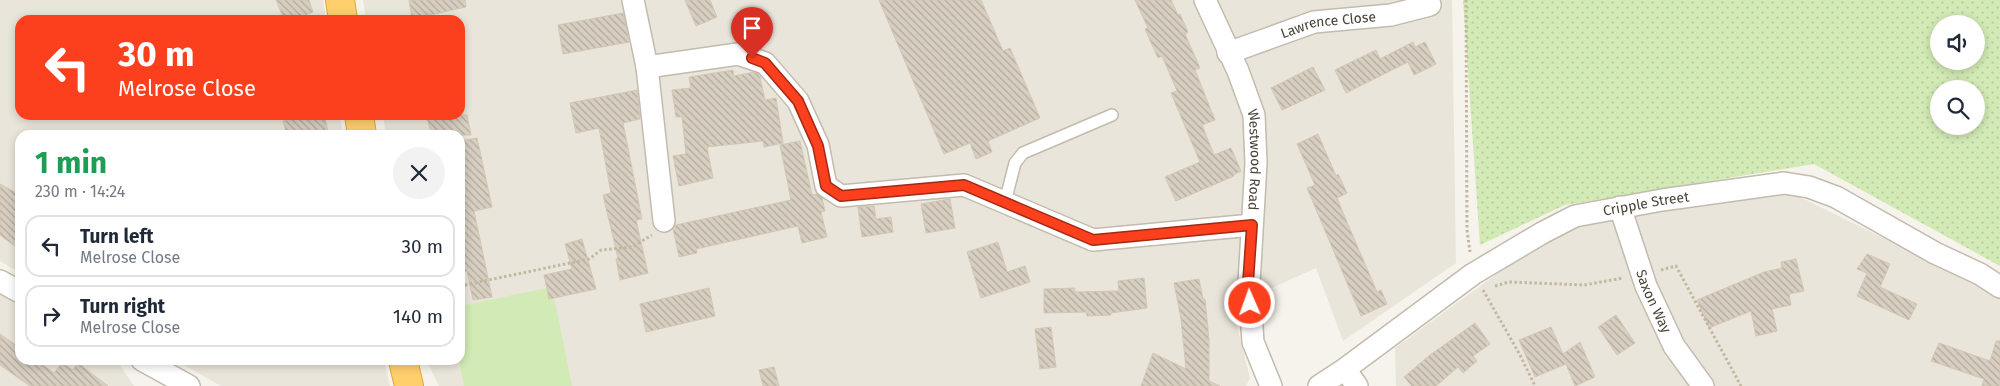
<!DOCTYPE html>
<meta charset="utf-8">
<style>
:root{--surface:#fff;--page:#f2f2f3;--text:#1f2937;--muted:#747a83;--line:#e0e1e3}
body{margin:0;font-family:"Fira Sans",sans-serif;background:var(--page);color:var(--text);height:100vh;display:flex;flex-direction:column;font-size:19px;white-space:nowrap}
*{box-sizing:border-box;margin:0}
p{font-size:16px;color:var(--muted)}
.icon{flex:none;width:28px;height:28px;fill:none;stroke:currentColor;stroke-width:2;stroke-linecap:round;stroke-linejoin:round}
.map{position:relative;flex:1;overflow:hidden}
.details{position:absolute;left:15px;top:130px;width:450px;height:235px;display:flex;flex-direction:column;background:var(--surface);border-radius:15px;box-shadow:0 2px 8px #0003}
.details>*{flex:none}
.hud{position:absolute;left:15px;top:15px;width:450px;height:105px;border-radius:15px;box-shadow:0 2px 8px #0003;background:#fc3f1d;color:#fff;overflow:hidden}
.tools{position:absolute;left:1930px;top:15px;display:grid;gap:10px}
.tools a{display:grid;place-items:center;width:55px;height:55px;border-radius:50%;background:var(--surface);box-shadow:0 2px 8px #0003;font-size:25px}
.pin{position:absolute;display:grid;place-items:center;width:42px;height:42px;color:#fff;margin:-51px -21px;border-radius:50% 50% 50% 0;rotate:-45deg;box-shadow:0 0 5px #0007}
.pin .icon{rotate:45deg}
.me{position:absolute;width:55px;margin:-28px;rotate:358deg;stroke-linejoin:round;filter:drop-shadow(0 0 4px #0008)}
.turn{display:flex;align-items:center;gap:18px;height:105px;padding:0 20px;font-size:22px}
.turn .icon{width:65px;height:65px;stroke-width:2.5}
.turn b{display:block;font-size:35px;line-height:42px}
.round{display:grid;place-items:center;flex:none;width:52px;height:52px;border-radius:26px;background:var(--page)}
.overview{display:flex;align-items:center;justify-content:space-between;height:85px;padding:0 20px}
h1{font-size:30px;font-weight:700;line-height:38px;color:#1e9e55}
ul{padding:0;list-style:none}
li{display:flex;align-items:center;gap:15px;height:62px;margin:0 10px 8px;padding:0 10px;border:2px solid var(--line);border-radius:15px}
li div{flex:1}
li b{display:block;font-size:19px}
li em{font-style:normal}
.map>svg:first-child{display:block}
</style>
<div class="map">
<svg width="2000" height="386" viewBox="0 0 2000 386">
<defs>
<pattern id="grass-dots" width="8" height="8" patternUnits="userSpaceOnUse" patternTransform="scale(1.25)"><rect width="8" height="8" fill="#d2eab5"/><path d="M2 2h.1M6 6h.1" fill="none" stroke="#b6ca9c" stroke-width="1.8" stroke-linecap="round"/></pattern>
<pattern id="building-back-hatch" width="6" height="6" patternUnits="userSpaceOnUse" patternTransform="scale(1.25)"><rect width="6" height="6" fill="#d8cfc1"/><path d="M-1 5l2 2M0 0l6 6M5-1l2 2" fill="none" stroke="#b1aa9e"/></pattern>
</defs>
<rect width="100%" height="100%" fill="#f6f3ec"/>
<!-- residential -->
<path fill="#eae5da" d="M0,0H323L326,20H20V115H340L343,135H20V273L0,261Z
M363,0H1452L1456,263L1343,341L1316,268L1232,306L1250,378L1246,386H439L426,360H460V135H386L383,115H460V20H366Z
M1788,191L1978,285L2000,298V386H1396L1395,348L1523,255L1582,224Z
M0,293L20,305V360H113L119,364L134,386H0Z
M175,360H384L390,386H221Z"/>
<!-- grass -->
<path fill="url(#grass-dots)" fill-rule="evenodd" d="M1463,0H2000V266L1814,164L1565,205L1480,245ZM1939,24H1976V61H1939ZM1939,89H1976V126H1939Z"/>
<!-- garden -->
<path fill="#d2eab5" d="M552,287L572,386H464L459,360L460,306Z"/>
<!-- building -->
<path fill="url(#building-back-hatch)" stroke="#d3c7b4" d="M276,0H309L313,12L293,20H284Z
M409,0H465L466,7L412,19Z
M685,0H710L717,17L696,26Z
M879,0H981L1003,51L1010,48L1040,118L988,141L992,152L976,159L970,143L944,154Z
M1135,0H1171L1178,15L1180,14L1188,32L1185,34L1200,68L1195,70L1215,120L1202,125L1214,155L1231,148L1241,171L1233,175L1234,176L1176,201L1165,177L1200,162L1171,93L1177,91L1162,56L1158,58L1145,29L1148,28Z
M623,13L629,42L563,54L558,25Z
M1413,42L1415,47L1425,42L1436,64L1414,75L1408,62L1346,93L1335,70L1376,50L1380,59Z
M1313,67L1325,90L1282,110L1271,88Z
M733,70L734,76L754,72L758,74L760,77L765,100L776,98L783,143L764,147L763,141L707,147L713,178L679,186L673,156L686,154L682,117H676L672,90L691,88L689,77Z
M637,90L640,119L623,123L642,219L636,220L648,273L620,280L616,259L618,258L603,195L611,193L599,128L576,133L570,103Z
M306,115H324L329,135H287L283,121Z
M426,115H467L471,135H432Z
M1318,134L1336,176L1338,174L1347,193L1337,198L1344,215L1377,292L1381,290L1387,304L1361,316L1307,188L1315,185L1297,144Z
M477,138L492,207L474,211L492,297L473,300L467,271L460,273V181H463L460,167V141Z
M800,141L812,195L817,194L822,198L825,211L821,212L827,237L802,243L798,226L696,249L697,253L679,257L673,229L676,225L791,200L780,145Z
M0,184L20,195V250L0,235Z
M950,199L955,228L926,233L921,204Z
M874,206L876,219L891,217L893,232L862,237L858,207Z
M582,239L596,289L549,299L544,275L572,269L565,244Z
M998,242L1007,272L1025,266L1030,282L981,298L967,252Z
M1867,254L1890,264L1880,287L1917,304L1909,320L1857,296L1867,273L1857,269Z
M1796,259L1804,291L1789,294L1791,305L1772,309L1777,331L1756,336L1751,311L1709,328L1697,300L1764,272L1782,268L1781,262Z
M1144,278L1147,308L1111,313V315L1087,316L1086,312L1044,313V289L1075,288V292L1119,291L1118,281Z
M1199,279L1203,299H1205L1209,340V381L1220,386H1141L1153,353L1186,369L1181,319L1174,283Z
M709,288L715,316L646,332L640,304Z
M1616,315L1635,343L1617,355L1598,327Z
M1475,323L1490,344L1473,356L1477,361L1463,373L1458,367L1436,386H1412L1404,377L1430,355Z
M1051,327L1056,367L1040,369L1035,329Z
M1551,327L1563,354L1580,342L1595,377L1575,386L1566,364L1535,377L1519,340Z
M0,334L20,348V360H36L54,373L62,363L73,370L78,363L108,386H30L0,365Z
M1996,341H2000V386H1982L1984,379L1931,361L1939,343L1990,361Z
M774,367L779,386H763L759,370Z"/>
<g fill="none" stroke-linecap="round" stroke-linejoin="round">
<!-- lane casing -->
<g stroke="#c2bbae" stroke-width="14">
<path id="lane" d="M1005,202L1015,163L1023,153L1112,115"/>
</g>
<!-- street casing -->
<g stroke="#c2bbae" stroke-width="24">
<g id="street">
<path d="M633,0L647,67L664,221"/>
<path id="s1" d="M1205,0L1238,71L1254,115L1256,163L1249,283L1253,342L1271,386"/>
<path id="s2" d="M1228,53L1314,22L1391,15L1430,5L1428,0"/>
<path d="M647,67L738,54L765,63L798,101L818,145L826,186L841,196L964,185L1093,240L1252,225"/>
<path id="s3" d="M1620,207L1646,286L1674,346L1703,386"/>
<path d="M0,281L20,292"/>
<path d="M142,360L189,386"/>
<path d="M1345,369L1357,386"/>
<path id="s4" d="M1319,386L1345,369L1473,274L1542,233L1575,216L1662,200L1784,183L1809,187L1836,197L1935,253L1980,274L2000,287"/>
</g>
</g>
<!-- highway casing -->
<g stroke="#e0a43c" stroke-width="30">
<path id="highway" d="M340,0L343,20
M359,115L362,135
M403,360L409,386"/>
</g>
<!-- path -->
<path stroke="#c4b79f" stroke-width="3" stroke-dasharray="2.5 2.5" stroke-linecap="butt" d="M1466,0L1467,230L1470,252
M1661,270L1676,266L1741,386
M460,286L589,259L601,250L632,247L652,235
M1495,286L1509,282L1584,285L1623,278
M1483,290L1520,355L1535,386"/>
<!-- lane -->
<use href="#lane" stroke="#fff" stroke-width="11"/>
<!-- street -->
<use href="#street" stroke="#fff" stroke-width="21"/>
<!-- highway -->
<use href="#highway" stroke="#ffcf6e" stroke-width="28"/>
</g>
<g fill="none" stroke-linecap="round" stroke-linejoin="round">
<!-- route casing -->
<g stroke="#a42913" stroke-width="12">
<path id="route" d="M752,58L765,63L798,101L818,146L826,186L841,196L964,185L1093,240L1252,225L1248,283L1250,303"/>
</g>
<!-- route -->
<use href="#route" stroke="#fc3f1d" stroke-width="9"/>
</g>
<g text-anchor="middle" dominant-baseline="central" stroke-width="4.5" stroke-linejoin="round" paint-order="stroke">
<!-- street labels -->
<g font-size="14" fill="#4b4439" stroke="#fff">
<text stroke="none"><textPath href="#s2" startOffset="105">Lawrence Close</textPath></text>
<text stroke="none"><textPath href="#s1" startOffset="170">Westwood Road</textPath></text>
<text stroke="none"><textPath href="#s4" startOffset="380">Cripple Street</textPath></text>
<text stroke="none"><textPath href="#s3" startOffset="100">Saxon Way</textPath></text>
</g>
</g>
</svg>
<div class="tools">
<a><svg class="icon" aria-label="sound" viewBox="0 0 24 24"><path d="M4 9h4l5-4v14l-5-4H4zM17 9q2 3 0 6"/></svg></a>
<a><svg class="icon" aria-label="search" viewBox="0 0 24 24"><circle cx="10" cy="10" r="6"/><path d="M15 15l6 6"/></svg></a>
</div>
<div class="pin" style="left:752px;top:58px;background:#d93025"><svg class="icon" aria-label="arrive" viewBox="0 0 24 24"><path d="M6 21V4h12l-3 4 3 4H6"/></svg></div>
<svg class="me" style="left:1250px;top:303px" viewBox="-20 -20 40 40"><circle r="17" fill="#fc3f1d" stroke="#fff" stroke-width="3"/><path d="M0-11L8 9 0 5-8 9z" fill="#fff"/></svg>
<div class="hud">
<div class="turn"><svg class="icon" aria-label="left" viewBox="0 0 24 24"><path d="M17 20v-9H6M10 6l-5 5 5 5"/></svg><div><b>30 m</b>Melrose Close</div></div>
</div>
<section class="details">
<div class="overview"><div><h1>1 min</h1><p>230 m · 14:24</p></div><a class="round"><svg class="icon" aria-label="close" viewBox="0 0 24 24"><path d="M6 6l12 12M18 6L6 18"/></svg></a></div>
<ul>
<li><svg class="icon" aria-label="left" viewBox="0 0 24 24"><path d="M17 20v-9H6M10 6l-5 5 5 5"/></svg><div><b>Turn left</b><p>Melrose Close</p></div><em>30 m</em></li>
<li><svg class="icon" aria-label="right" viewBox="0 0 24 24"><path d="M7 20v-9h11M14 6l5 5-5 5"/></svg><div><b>Turn right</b><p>Melrose Close</p></div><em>140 m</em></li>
</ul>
</section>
</div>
